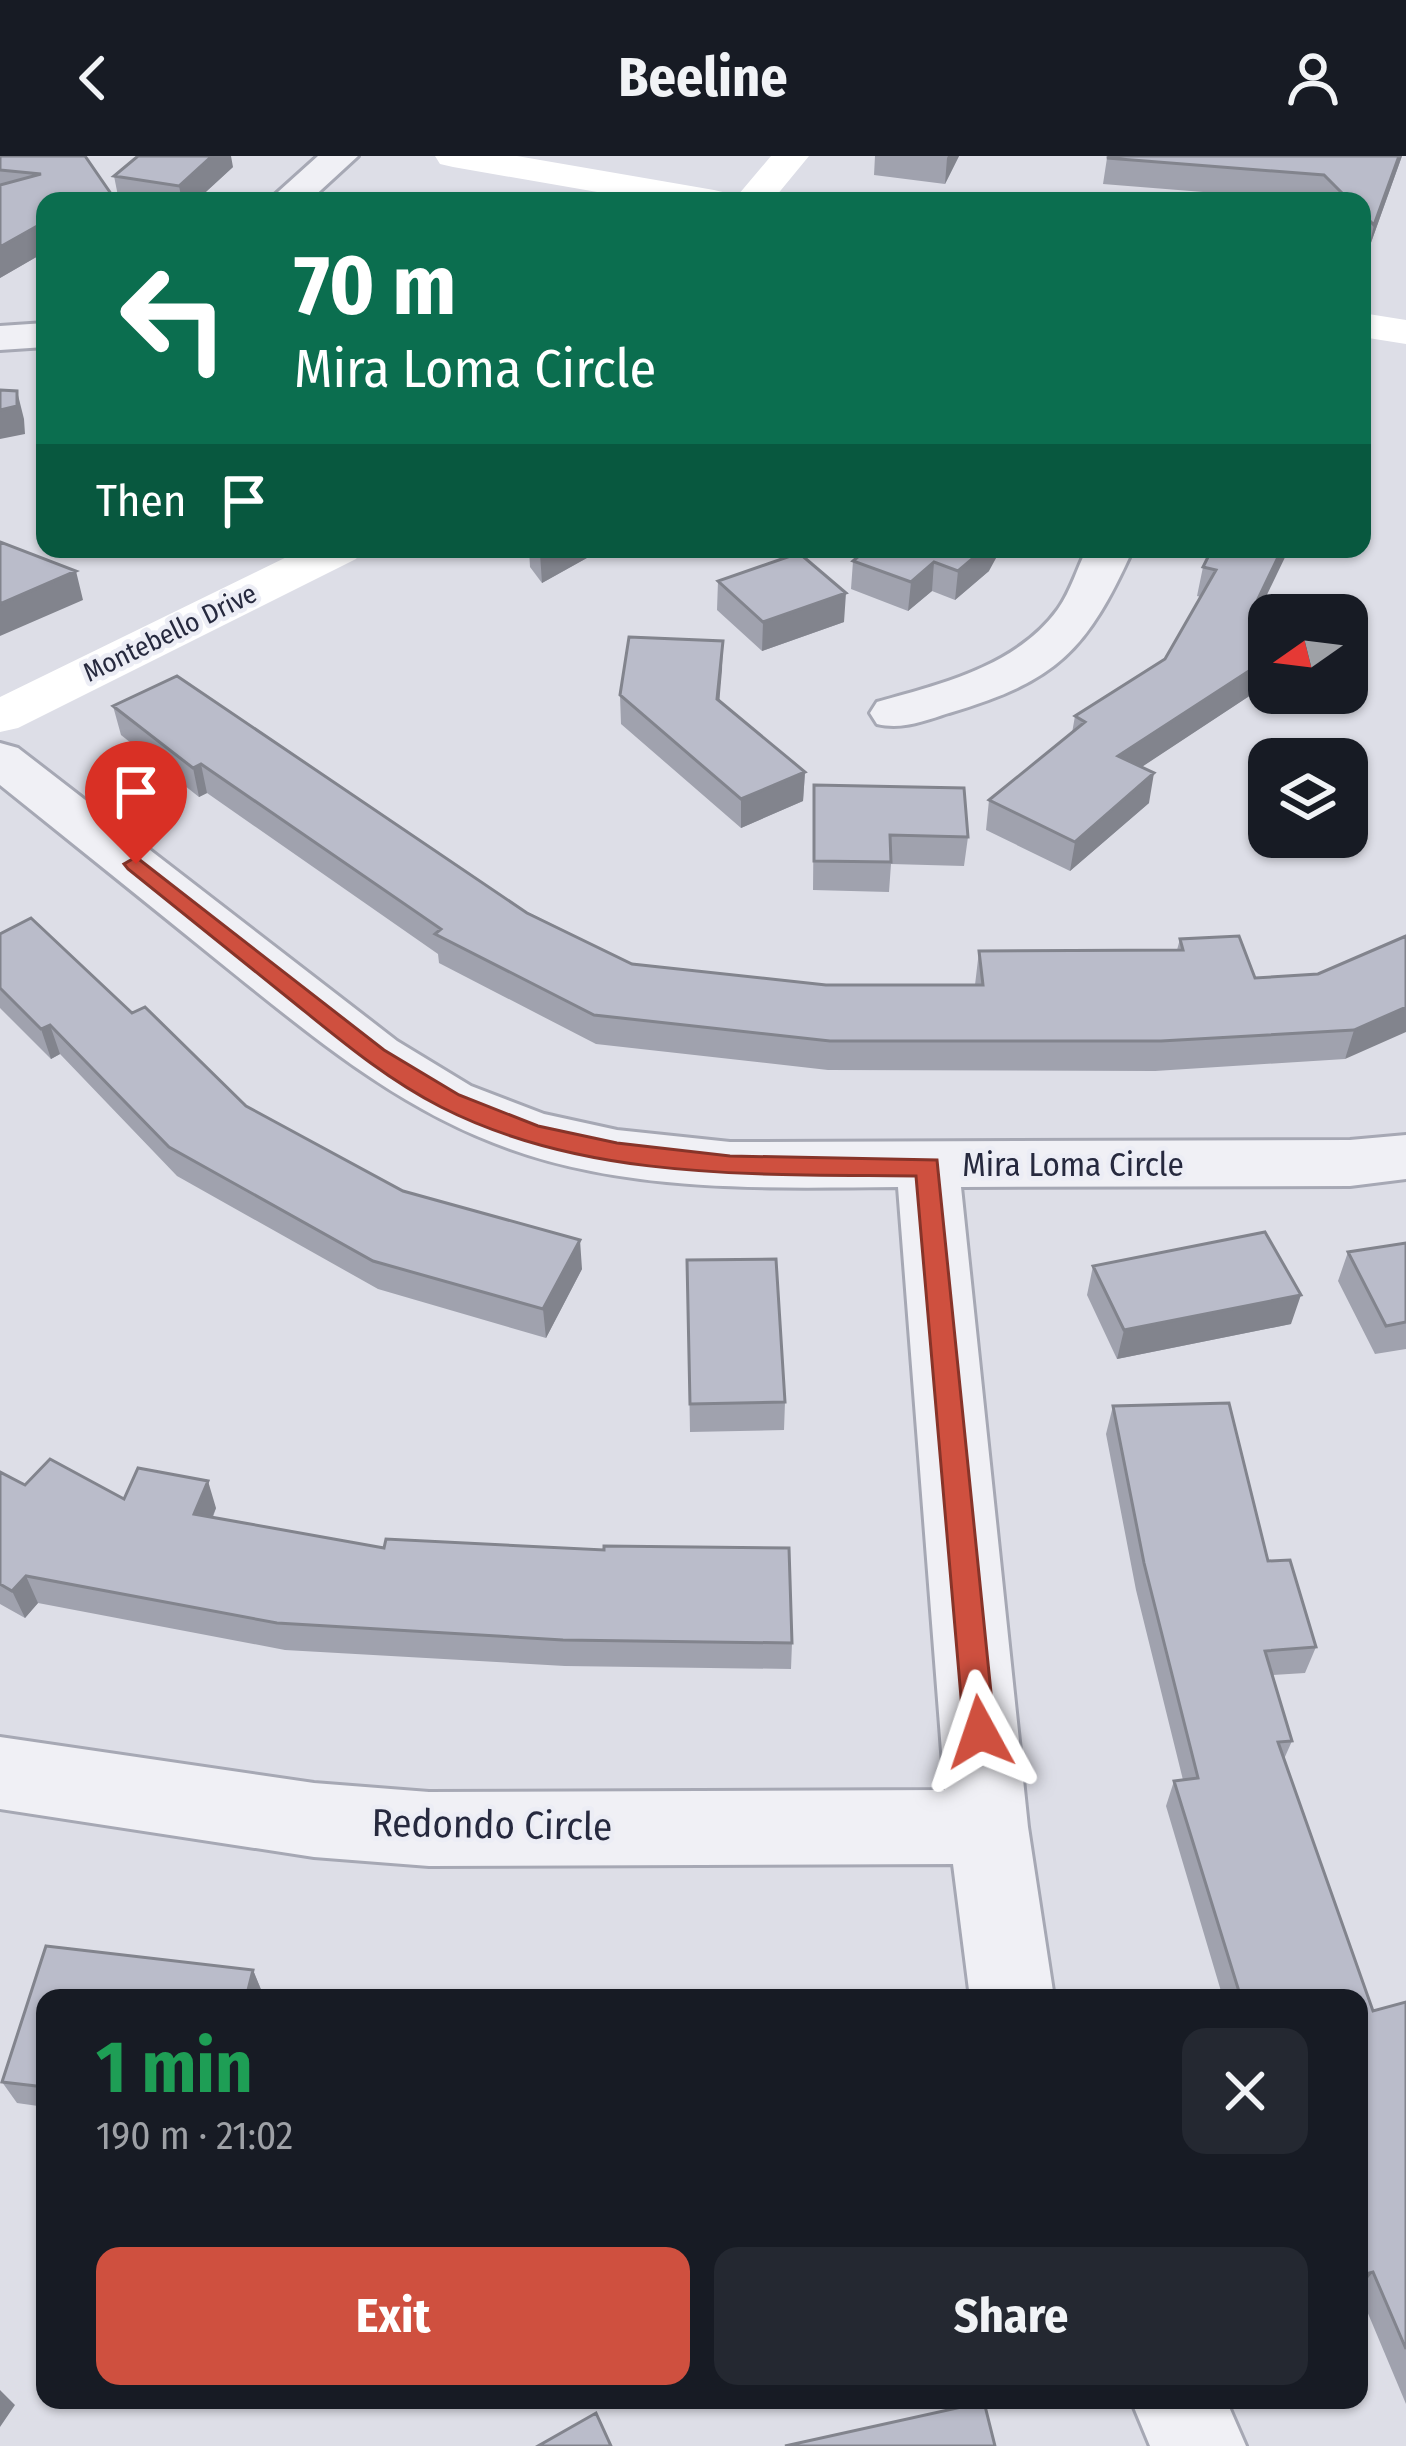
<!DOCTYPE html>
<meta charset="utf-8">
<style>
:root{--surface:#171b24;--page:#242831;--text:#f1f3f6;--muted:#9ea1a6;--accent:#cf503f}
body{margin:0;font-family:"Fira Sans Condensed",sans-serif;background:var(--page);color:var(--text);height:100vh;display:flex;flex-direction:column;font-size:45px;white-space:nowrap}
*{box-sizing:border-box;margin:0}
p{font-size:39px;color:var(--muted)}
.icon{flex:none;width:66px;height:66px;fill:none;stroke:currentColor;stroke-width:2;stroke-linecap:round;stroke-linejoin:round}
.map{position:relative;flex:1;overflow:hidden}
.details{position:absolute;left:36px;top:1833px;width:1332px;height:420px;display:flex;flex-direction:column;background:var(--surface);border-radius:24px;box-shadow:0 3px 9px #0004}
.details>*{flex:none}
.hud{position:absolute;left:36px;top:36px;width:1335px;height:366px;border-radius:24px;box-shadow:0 3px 9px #0004;background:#0b6e4f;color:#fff;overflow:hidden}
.needle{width:78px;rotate:256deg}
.buttons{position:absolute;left:1248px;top:438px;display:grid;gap:24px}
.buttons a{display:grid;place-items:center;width:120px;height:120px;border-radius:24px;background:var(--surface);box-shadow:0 3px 9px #0004;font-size:60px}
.pin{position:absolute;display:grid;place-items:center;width:102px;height:102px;color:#fff;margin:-123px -51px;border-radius:50% 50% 50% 0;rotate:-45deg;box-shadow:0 0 12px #0007}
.pin .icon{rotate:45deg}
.me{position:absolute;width:132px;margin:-66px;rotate:355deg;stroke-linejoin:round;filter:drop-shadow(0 0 9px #0008)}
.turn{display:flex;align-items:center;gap:42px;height:252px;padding:0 60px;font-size:54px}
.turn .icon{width:156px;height:156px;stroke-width:2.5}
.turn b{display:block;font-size:84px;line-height:102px}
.then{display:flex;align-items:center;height:114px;padding:0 60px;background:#0003;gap:24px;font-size:45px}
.round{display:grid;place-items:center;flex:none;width:126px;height:126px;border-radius:24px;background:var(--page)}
.overview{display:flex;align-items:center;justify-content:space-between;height:204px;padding:0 60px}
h1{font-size:72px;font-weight:700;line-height:90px;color:#1e9e55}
.action{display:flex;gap:24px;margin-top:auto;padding:24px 60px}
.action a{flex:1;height:138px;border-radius:24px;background:var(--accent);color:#fff;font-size:48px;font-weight:700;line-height:138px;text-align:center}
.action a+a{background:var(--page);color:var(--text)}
header{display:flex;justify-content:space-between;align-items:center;height:156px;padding:0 60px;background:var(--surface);font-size:54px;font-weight:700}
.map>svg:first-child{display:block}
</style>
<header><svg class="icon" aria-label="back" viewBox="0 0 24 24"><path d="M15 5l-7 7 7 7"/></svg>Beeline<svg class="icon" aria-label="person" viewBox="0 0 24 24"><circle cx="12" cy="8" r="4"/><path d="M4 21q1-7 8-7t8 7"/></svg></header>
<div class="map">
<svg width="1406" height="2290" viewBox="0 0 1406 2290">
<rect width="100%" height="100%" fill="#dddee7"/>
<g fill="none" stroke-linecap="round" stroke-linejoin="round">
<!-- street casing -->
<g stroke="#a6a8b4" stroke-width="6">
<path id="street" d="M318,0H358L309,45H268Z
M45,167V191L0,194V170Z
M1087,393H1133C1087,494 1058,525 949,557C924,565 902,574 877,568L870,557L877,546C941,528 1017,510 1058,453C1071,435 1077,412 1087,393Z
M0,587L18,592L397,885L471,930L544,958L617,974L730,986L1350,984L1406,979V1023L1350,1030L961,1031L1028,1671L1054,1842H970L953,1708L429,1710L314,1701L0,1653V1581L314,1627L429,1636L945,1634L898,1031C770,1032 633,1037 510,993C400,954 317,884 227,812C152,751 76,690 0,629Z
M1131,2244H1226L1246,2290H1150Z"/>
</g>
<!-- street -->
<use href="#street" fill="#f0f0f5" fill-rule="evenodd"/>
<!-- secondary -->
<path fill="#fff" fill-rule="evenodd" d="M435,0H517L714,34L727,37L733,45H649L453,11L440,8Z
M771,0H809L772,45H733Z
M1362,157L1406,164V188L1362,181Z
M303,393H363L356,403L18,572L0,576V541Z"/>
</g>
<!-- wall -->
<path fill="#a0a2ae" d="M0,0H85L45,45V96L0,122Z
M875,0H959L945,28L874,19Z
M1402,0L1368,95L1362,89V45H1317L1103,28L1107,2Z
M233,11L196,45H119L114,20Z
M529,393H603L542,427L530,411Z
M867,393L989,415L955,444L932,435L908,455L851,433L853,405Z
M1212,393L1264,445L1269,459V536L1260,533L1141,611L1149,647L1070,715L986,674L989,644L1072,577L1075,560L1165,503L1201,441L1197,440L1203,411Z
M718,425L844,466L762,495L717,454Z
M723,485L719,545L805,616L803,645L741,672L621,568L620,539Z
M113,550L632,808L826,829H975L979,795L1177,794L1180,783L1255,822L1318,818L1406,780L1345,903L1155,915L828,914L596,888L439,807L438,798L207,637L199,641L121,579Z
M814,629L968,681L964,710L891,708L889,736L813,734Z
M0,778L132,857L246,950L403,1035L582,1113L546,1182L378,1133L177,1020L60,898L51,903L0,852Z
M1406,1087V1193L1375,1198L1338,1125L1348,1096Z
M687,1104L785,1246L784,1274L690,1276Z
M1093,1110L1291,1168L1117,1203L1087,1139Z
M1113,1250L1268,1405L1316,1491L1305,1517L1273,1519L1292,1585L1284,1603L1373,1855L1406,1846V2248L1359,2136V1842H1223L1166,1650L1174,1625L1183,1624L1136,1434L1106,1278Z
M0,1316L25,1329L124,1343L216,1352L213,1361L792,1487L791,1513L565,1510L285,1494L38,1447L25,1462L0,1448Z
M46,1790L253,1814L262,1836L261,1842H45V1951L17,1947L2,1926Z"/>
<!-- shaded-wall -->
<path fill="#82848d" d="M212,0H231L233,11L196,45H182L179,30Z
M948,0H959L945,28L947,2Z
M1399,0H1402L1368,95L1374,69Z
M39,69L45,96L0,122V91Z
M17,235L24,263L25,278L0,283V254Z
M550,393H603L542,427L540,398Z
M984,393H1001L989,415L955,444L958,415Z
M1282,393H1289L1251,472L1258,443Z
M934,406L932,435L908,455L911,426Z
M76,415L83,444L0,480V448Z
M846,437L844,466L762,495L763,466Z
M723,485L722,514L717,572V543Z
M1266,504L1260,533L1113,630L1118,600Z
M201,608L207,637L199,641L193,612Z
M805,616L803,645L741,672V643Z
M1154,617L1149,647L1070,715L1075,686Z
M1406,851V876L1345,903L1354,874Z
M50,869L60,898L51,903L41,873Z
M580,1084L582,1113L546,1182L543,1153Z
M1301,1139L1291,1168L1117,1203L1124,1174Z
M208,1325L216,1352L202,1385L194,1358Z
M26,1420L38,1447L25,1462L12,1435Z
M253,1814L262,1836L261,1842H246Z
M1373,2116L1359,2133V2122L1362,2119Z
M0,2234L15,2249L0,2271Z"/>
<!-- building -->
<path fill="#babcca" stroke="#82848d" stroke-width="3" d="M0,0H85L116,45H45V70L39,69L0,91V29L41,18L0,14Z
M138,0H212L179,30L114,20Z
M1112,0H1399L1374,69L1362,57V45H1350L1324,19L1107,2Z
M0,234L17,235V250L0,254Z
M0,386L76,415L0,448Z
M867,393H984L958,415L934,406L911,426L853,405Z
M1212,393H1282L1258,443L1312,457L1311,459H1269V505L1266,504L1118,600L1154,617L1075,686L989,644L1085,566L1075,560L1165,503L1216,414L1203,411Z
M799,397L846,437L763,466L718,425Z
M629,481L723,485L717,543L805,616L741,643L620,539Z
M177,520L527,757L632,808L826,829H983L979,795L1183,794L1180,783L1239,780L1255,822L1318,818L1406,780V851L1354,874L1161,885H830L594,859L435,778L441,773L201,608L193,612L113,550Z
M814,629L964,632L968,681L890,679L891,706L814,705Z
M31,762L132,857L145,851L246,950L403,1035L580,1084L543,1153L373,1105L169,991L50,869L41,873L0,832V778Z
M1265,1076L1301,1139L1124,1174L1093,1110Z
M1406,1087V1166L1386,1170L1348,1096Z
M776,1103L785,1246L690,1248L687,1104Z
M1229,1247L1268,1405L1290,1404L1316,1491L1265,1495L1292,1585L1278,1586L1373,1855L1406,1846V2193L1373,2116L1362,2119L1359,2112V1842H1241L1174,1625L1198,1622L1144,1407L1113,1250Z
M50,1303L124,1343L138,1312L208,1325L194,1358L384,1392L386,1383L604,1394V1390L789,1392L792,1487L563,1484L277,1467L26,1420L12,1435L0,1428V1316L25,1329Z
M46,1790L253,1814L246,1842H45V1931L2,1926Z
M365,1836L555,1842H364Z
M832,1836V1842H615V1838Z
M984,2246L995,2290H785Z
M596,2257L611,2290H538Z"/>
<!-- route -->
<path fill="#cf503f" stroke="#873429" stroke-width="3" d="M136,701L384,894L459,939L538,970L617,987L730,1000L937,1004L995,1576L991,1586L980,1591L968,1586L964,1576L916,1020C757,1018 586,1025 441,951C386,923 339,883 292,845C237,801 182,757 128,713L124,708Z"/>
<g text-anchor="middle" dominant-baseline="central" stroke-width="9" stroke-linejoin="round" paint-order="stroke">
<!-- far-street labels -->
<g font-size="27" fill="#26293e" stroke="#ecedf5">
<text transform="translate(170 477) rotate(-26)">Montebello Drive</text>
</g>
<!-- street labels -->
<g font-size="33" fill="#26293e" stroke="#ecedf5">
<text x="1073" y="1009">Mira Loma Circle</text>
</g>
<!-- near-street labels -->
<g font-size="39" fill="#26293e" stroke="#ecedf5">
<text transform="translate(492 1669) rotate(1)">Redondo Circle</text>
</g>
</g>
</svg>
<div class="buttons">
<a><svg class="needle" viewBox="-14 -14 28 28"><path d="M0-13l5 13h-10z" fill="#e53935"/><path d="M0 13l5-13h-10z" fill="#9ea1a6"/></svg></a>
<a><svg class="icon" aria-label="layers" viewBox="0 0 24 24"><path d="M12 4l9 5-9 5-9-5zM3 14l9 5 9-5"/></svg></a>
</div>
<div class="pin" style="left:136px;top:708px;background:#d93025"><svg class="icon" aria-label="arrive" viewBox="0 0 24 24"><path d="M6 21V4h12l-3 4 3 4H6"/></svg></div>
<svg class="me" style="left:980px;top:1576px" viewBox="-20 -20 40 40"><path d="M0-17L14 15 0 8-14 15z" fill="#cf503f" stroke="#fff" stroke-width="4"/></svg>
<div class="hud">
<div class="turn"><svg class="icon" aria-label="left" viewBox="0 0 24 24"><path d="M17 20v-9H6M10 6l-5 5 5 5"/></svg><div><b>70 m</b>Mira Loma Circle</div></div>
<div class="then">Then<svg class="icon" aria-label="arrive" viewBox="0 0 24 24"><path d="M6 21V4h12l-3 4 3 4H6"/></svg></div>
</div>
<section class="details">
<div class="overview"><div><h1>1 min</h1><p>190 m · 21:02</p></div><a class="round"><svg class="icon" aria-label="close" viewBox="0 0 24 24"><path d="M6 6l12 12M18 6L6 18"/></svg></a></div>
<div class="action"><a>Exit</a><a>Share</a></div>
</section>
</div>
